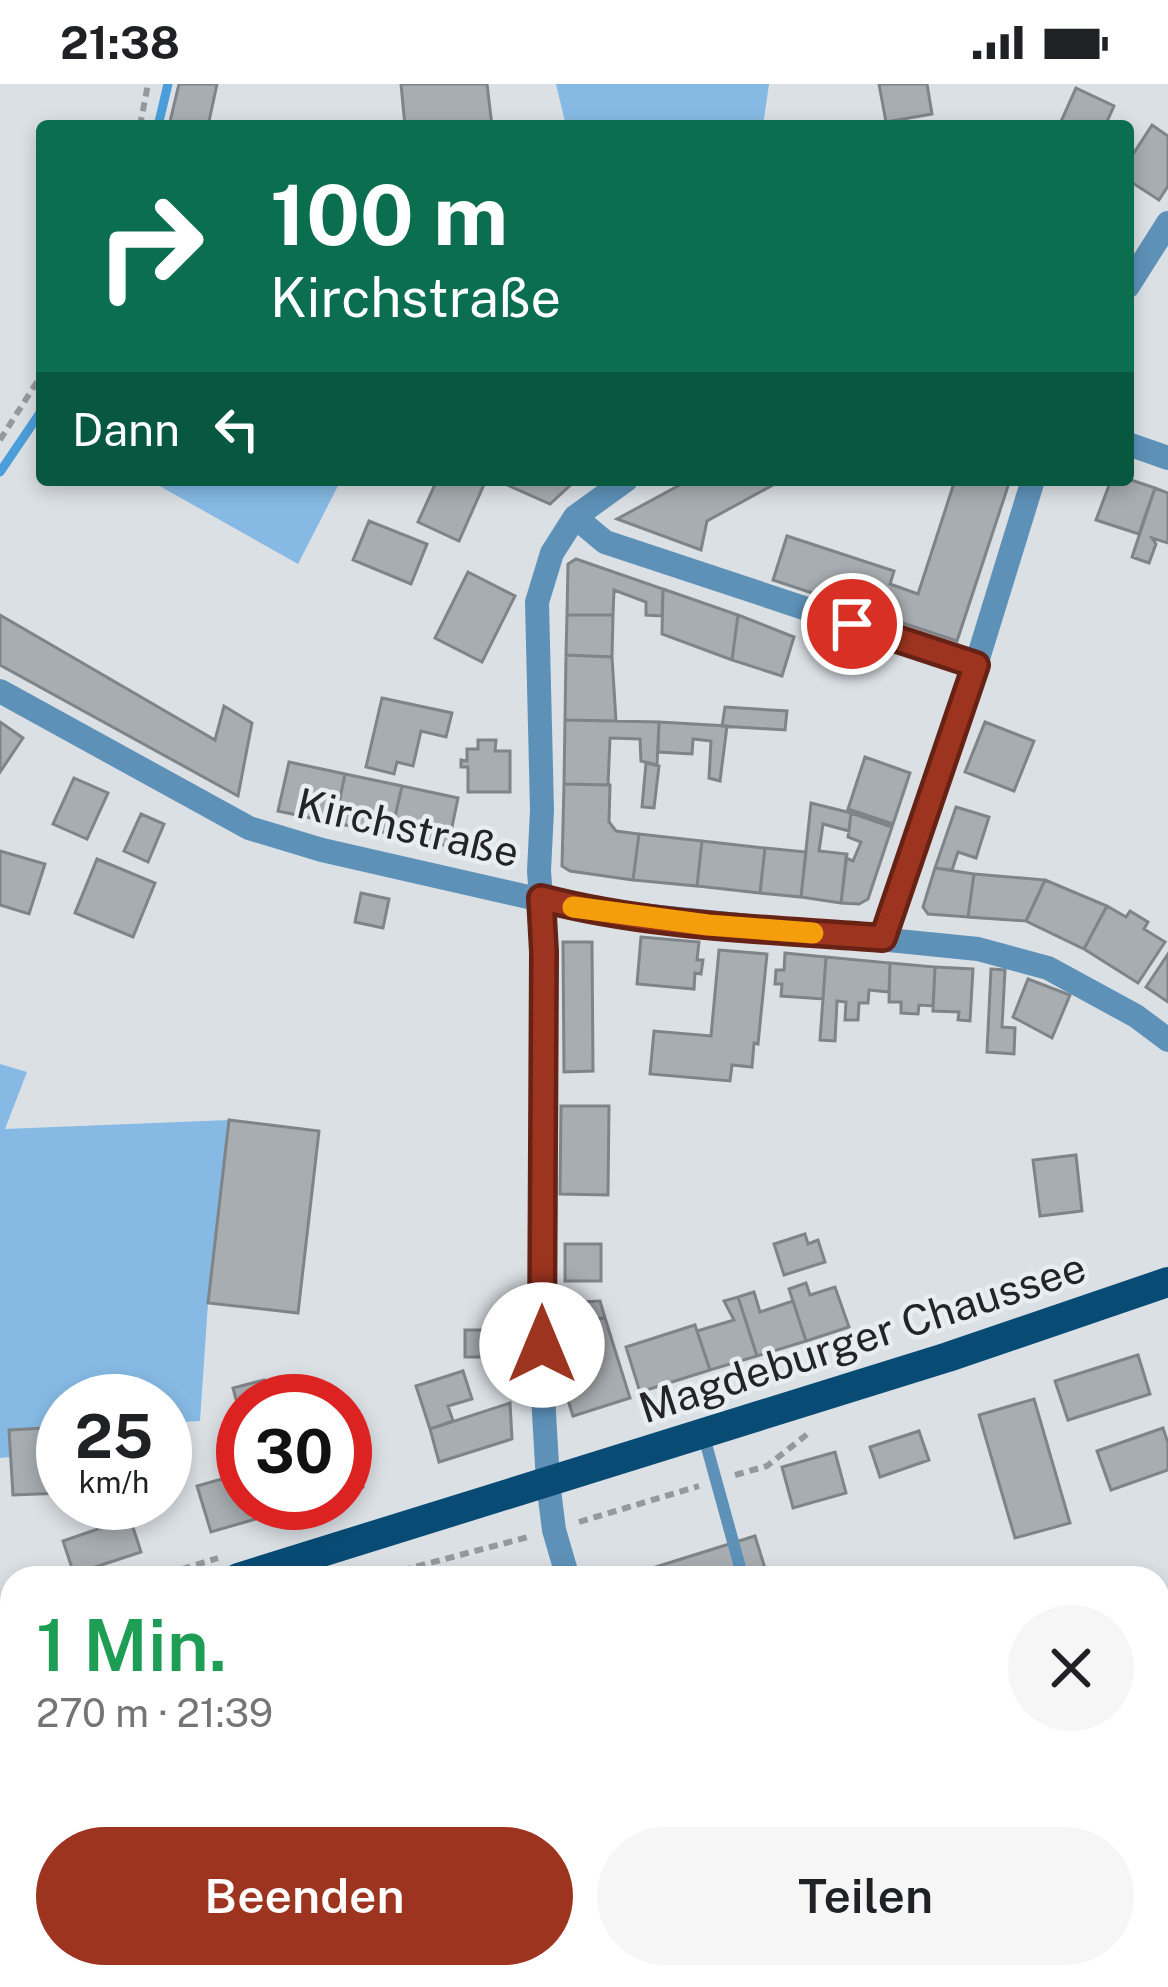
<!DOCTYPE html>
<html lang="de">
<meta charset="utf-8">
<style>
:root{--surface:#fff;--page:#f6f6f6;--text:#202124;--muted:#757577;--accent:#9d341f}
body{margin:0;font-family:"Public Sans",sans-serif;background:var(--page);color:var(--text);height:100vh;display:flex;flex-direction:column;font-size:45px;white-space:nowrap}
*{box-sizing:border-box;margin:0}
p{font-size:39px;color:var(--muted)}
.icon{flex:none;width:66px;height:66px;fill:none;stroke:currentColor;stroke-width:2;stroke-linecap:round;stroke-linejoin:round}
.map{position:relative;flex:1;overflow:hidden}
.panel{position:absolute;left:0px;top:1482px;width:1170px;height:423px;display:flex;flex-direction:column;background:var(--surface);border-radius:36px 36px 0 0;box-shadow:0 6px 18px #0003}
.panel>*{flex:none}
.top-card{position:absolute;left:36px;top:36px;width:1098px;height:366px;border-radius:12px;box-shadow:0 6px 18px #0003;background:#0b6e4f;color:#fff;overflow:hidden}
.speed{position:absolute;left:36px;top:1290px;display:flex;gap:24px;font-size:60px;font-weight:700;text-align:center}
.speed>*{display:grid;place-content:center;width:156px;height:156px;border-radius:50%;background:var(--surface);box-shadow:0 6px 18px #0003;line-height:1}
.speed small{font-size:30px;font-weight:400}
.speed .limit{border:18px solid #d22;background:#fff;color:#111}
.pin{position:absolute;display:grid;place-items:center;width:102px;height:102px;color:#fff;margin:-51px;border:6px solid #fff;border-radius:50%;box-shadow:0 3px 12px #0007}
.me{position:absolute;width:132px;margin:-66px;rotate:0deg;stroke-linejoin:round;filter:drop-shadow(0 0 9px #0008)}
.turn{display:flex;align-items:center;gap:42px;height:252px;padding:0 36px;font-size:54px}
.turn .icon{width:156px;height:156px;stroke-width:2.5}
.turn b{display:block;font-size:84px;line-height:102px}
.then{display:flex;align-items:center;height:114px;padding:0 36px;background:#0003;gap:24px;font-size:45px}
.round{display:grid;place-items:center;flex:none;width:126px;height:126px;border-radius:63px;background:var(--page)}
.summary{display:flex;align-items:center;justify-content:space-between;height:204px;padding:0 36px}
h1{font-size:72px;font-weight:600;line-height:90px;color:#1e9e55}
.button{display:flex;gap:24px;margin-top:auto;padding:24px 36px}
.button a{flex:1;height:138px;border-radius:72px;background:var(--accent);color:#fff;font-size:48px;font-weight:600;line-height:138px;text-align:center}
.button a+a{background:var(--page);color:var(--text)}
.status{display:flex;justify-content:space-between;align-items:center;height:84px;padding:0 60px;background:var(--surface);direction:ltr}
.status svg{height:33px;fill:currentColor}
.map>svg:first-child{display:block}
</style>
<div class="status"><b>21:38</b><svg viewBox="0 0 49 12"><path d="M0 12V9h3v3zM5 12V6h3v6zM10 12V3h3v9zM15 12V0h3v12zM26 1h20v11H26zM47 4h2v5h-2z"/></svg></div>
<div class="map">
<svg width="1168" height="1903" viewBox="0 0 1168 1903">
<rect width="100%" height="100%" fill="#dbe0e5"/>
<!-- green -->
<path fill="#86bae4" d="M556,0H769L763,42H566Z
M149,396H341L298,480Z
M0,980L27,988L5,1045L229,1036L208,1219L200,1337L165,1339V1317H63V1343L10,1346V1373L0,1374Z"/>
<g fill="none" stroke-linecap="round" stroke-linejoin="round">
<!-- stream -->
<path stroke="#4b9eda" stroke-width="9" d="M158,42L168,0
M0,388L42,326"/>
</g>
<!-- building -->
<path fill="#a8adb1" stroke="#7f8488" stroke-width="3" d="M179,0H217L208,42H169Z
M401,0H487L492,42H405Z
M879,0H927L932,30L886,38Z
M1076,4L1114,22L1105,42H1059Z
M1152,41L1168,52V102L1159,116L1128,96V78Z
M1128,395L1155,404L1139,450L1096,436L1111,396Z
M437,396H486L459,457L418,438Z
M496,396H576L550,420Z
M689,396H782L707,437L701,466L617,435Z
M955,396H1010L957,557L773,496L787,452L894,487L890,500L918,510Z
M1155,404L1168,409V459L1152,454L1156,460L1149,479L1132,473Z
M369,437L427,460L411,500L353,476Z
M576,475L663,505L662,532L646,531V518L614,506L613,531H567L568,480Z
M468,488L515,512L482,578L435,554Z
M663,505L738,531L732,576L662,550Z
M0,531L215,656L224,622L252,639L238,712L0,581Z
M567,531H613L612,573L566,571Z
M738,531L794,553L782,592L732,576Z
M566,571L612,573L616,637L565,636Z
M382,614L452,629L446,653L421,647L413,682L397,678L394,690L366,683Z
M725,623L787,627L785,646L722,642Z
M565,636L659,638L657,681L641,677L640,655L610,654L608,701L564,700Z
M0,638L23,654L0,688Z
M659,638L727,642L720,697L709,694L711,657L693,655L692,670L658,668Z
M985,638L1034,657L1014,707L965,688Z
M478,656H496L495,667H510V708H468V683H461V676L467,677V665H478Z
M865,673L910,689L893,740L848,725Z
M289,678L345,690L335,739L278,727Z
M646,679L659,682L654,724L642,723Z
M345,690L402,702L391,750L335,739Z
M74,694L108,709L87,755L53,740Z
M564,700L610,701L609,738L616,747L639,750L633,796L570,787L562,782Z
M402,702L458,714L448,762L391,750Z
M811,719L851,729L849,747L823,740L819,767L847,770L841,819L801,813Z
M956,723L989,733L976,774L958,768L952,786L935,784Z
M851,729L892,743L868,815L859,820L841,819L846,774L853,777L861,758L848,753Z
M141,730L164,740L148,778L124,767Z
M639,750L702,757L697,802L633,796Z
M702,757L765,764L760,809L697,802Z
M765,764L806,768L801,813L760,809Z
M0,767L45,780L29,830L0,821Z
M97,775L155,799L133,853L75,829Z
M935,784L974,790L968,833L928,830L923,823Z
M974,790L1045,796L1026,837L968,833Z
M1045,796L1107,822L1084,865L1026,837Z
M361,809L389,815L383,844L355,838Z
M1107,822L1126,833L1130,827L1148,838L1144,845L1165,858L1138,899L1084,865Z
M641,853L699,858L697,876H703L701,890L695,889L694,905L637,900Z
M563,858H592L593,987L564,988Z
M719,866L767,870L758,960L754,959L752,983L732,981L730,997L650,990L654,947L711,952Z
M785,869L826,873L823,915L781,912L782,900H775L776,886H784Z
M1168,870V918L1146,903Z
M826,873L890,879L889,908L869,906L868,919H859L858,936H845L846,918L837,917L835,957L820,956Z
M890,879L935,883L933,922L919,921L918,930L901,929V918H889Z
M935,883L973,885L970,937L958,936L959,928L933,927Z
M991,885L1005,886L1002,943L1015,944L1014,970L987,968Z
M1028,895L1070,911L1052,954L1013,933Z
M561,1022H609L608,1111L560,1110Z
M229,1036L319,1047L298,1229L208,1219Z
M1076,1071L1082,1127L1040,1132L1033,1076Z
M805,1150L808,1160L818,1156L825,1178L784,1191L774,1160Z
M565,1160H601V1197H565Z
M806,1199L810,1211L835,1203L849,1243L806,1257L789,1205Z
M754,1208L760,1228L793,1217L806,1257L757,1272L738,1213Z
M738,1213L757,1272L710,1286L697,1247L734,1236L724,1217Z
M600,1217L605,1234L562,1237L563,1219Z
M605,1234L630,1314L573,1332L562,1297L585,1290L583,1281L595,1277L589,1257L562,1263V1237Z
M695,1241L710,1286L640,1308L626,1263Z
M465,1246H510V1273H465Z
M1138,1271L1150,1310L1068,1336L1055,1297Z
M463,1287L472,1315L448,1322L453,1337L430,1345L416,1302Z
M264,1296L270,1317H243V1341L233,1304Z
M1034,1315L1070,1439L1015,1454L979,1331Z
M510,1319L512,1355L439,1378L430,1345Z
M63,1343V1409L13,1411L9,1346Z
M1163,1344L1168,1359V1386L1111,1406L1097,1367Z
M919,1347L929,1376L880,1393L870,1363Z
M351,1361L363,1403L345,1408V1362Z
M835,1368L846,1409L793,1424L782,1383Z
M243,1389V1419H288L290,1425L211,1448L197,1402Z
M130,1434L141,1468L74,1490L63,1457Z
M755,1452L768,1494H628L627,1492Z
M12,1622V1690L2,1696L0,1628Z
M1168,1841V1903H1087L1084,1893H1158V1844Z
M88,1893H152L144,1903H100Z
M377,1893H461L464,1895L457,1903H386Z
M498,1893H716L707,1903H510Z"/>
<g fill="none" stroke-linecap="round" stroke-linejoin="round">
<!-- path -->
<path stroke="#95999d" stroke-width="6" stroke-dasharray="9 6" stroke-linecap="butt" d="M140,42L148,0
M0,356L42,290
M735,1391L767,1382L810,1348
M579,1438L699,1402
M153,1494L218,1474
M373,1494L532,1452
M0,1617L12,1610"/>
<!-- service -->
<path stroke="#5e91b8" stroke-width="12" d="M703,1349L743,1494
M1075,1893L1078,1903"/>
<!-- minor -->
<path stroke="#5e91b8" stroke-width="24" d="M1128,202L1168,139
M1128,360L1168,374
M575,433L605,458L976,581
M0,607L249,744L322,766L581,825L978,865L1048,884L1136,932L1168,956
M883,854L976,581L1033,396
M568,1494L554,1446L548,1398L542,1295L545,868L539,787L542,726L537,518L552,469L575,433L626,396
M1158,1568L1168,1565
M0,1893L28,1903"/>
<!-- primary -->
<path stroke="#084b74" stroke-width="30" d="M238,1494L948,1273L1168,1198
M0,1571L12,1567"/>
</g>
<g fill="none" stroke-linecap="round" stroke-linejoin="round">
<!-- route casing -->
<g stroke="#662214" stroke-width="30">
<path id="route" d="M542,1261L544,868L541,814C651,843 769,845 883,854L976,581L852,540"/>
</g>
<!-- route -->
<use href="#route" stroke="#9d341f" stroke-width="21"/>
<!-- slow -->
<path stroke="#f59e0b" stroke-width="21" d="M573,823L708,841L813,849"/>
</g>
<g text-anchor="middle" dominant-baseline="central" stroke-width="9" stroke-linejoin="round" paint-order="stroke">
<!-- street labels -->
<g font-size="42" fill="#222426" stroke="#e8edf2">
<text transform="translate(408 743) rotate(13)">Kirchstraße</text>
<text transform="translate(862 1253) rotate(-18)">Magdeburger Chaussee</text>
</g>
</g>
</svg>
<div class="speed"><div>25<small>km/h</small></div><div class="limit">30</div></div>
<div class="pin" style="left:852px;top:540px;background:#d93025"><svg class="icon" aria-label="arrive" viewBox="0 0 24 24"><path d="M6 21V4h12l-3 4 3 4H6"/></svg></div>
<svg class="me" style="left:542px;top:1261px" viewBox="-20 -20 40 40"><circle r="19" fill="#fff"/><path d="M0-13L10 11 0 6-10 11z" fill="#9d341f"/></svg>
<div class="top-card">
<div class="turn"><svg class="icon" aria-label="right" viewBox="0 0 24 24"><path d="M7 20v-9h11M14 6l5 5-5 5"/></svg><div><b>100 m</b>Kirchstraße</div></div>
<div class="then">Dann<svg class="icon" aria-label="left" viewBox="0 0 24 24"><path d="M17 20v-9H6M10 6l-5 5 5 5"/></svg></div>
</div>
<section class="panel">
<div class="summary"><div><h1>1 Min.</h1><p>270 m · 21:39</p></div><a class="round"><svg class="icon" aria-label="close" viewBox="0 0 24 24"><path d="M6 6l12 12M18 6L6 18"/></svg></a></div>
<div class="button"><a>Beenden</a><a>Teilen</a></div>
</section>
</div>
